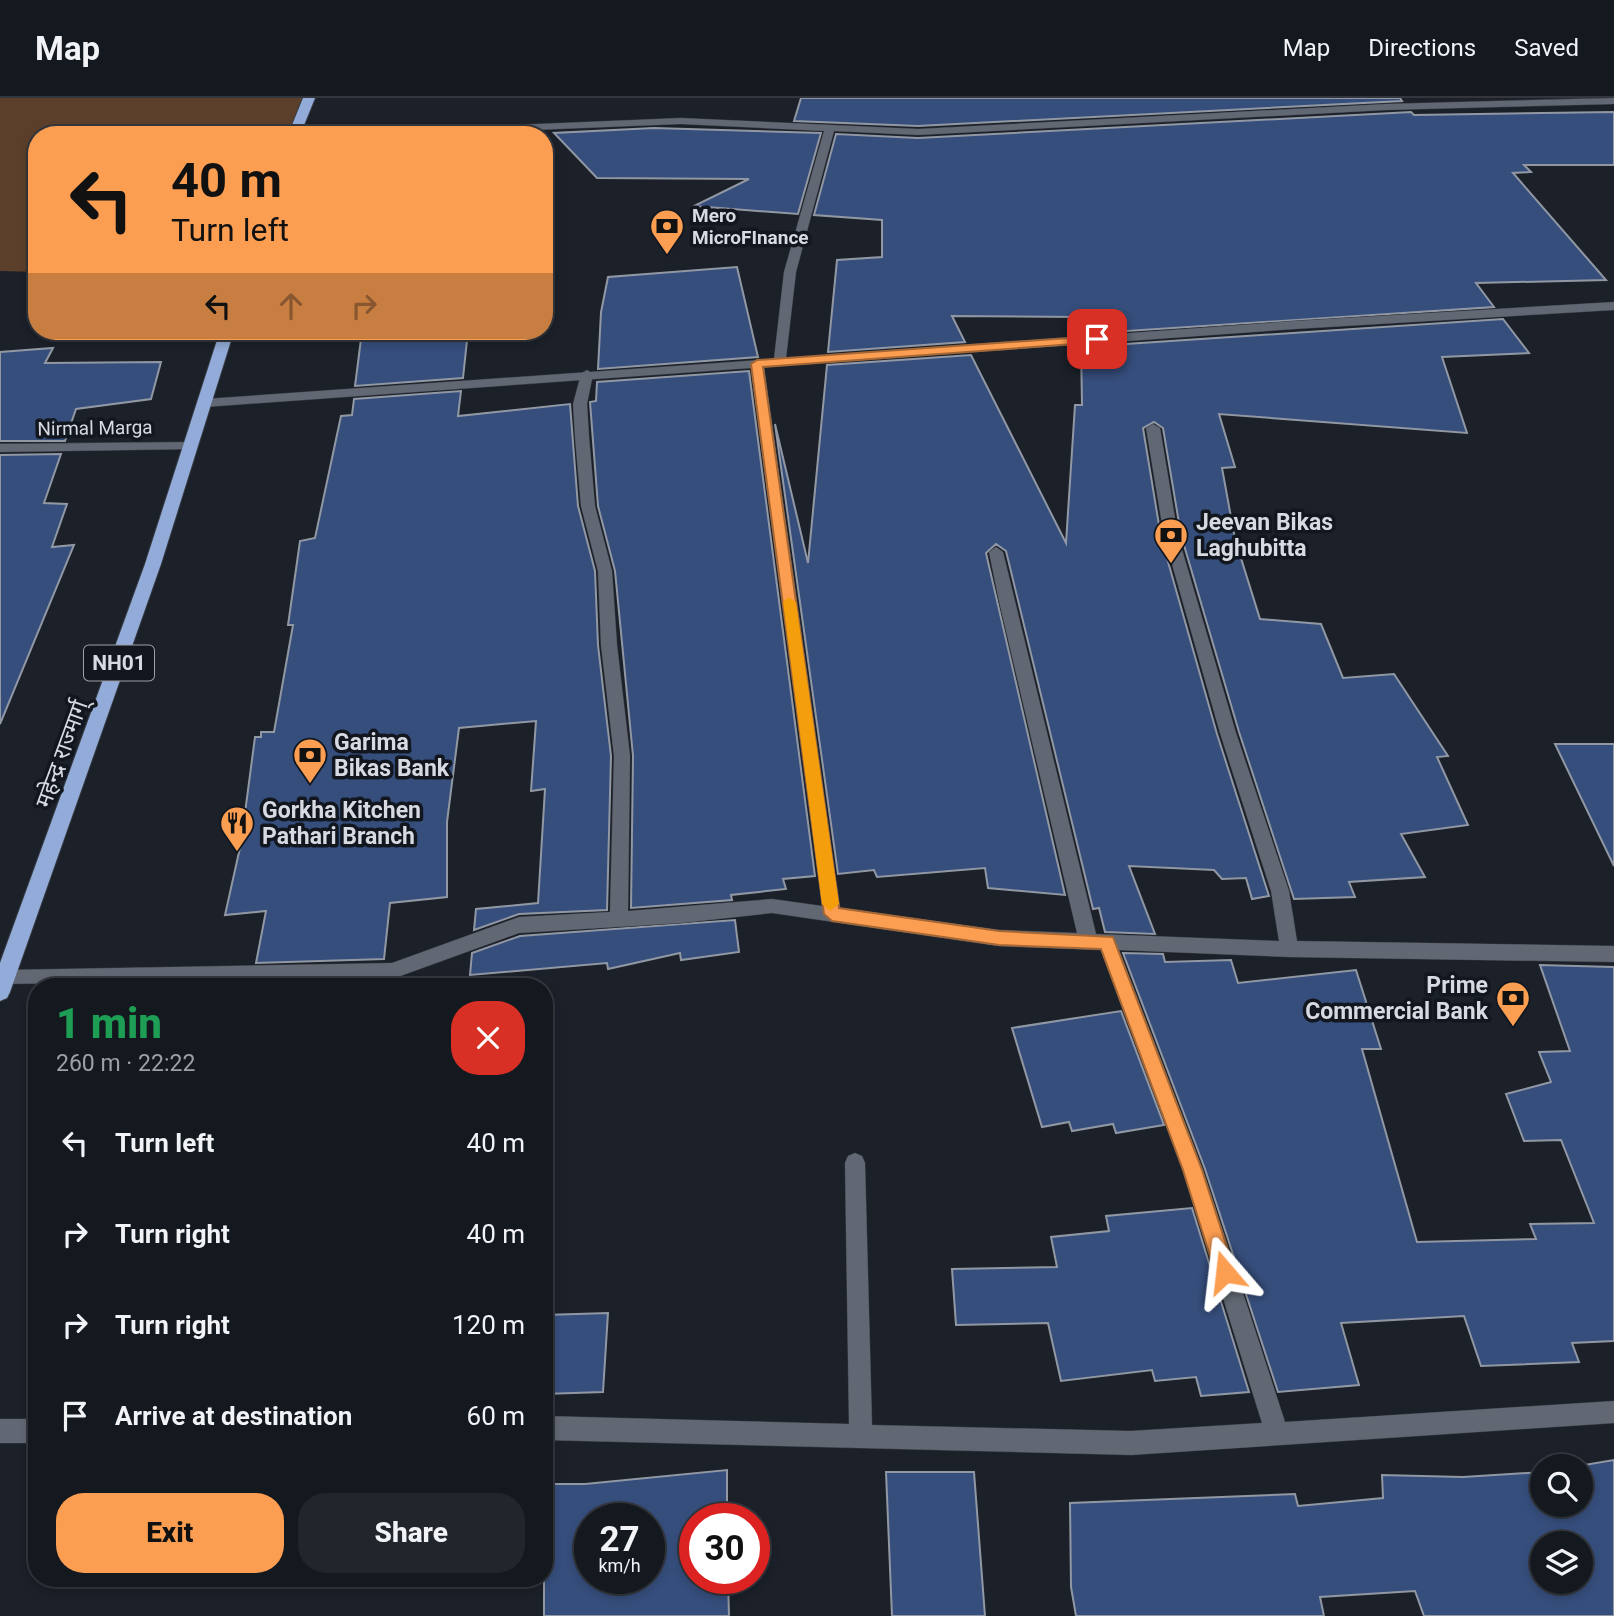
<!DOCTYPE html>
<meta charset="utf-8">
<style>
:root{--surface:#14181f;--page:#21252c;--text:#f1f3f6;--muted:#9da0a4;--line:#33373d;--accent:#fc9e52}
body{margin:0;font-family:Roboto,"Noto Sans Devanagari",sans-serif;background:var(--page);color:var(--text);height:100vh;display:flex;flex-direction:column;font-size:26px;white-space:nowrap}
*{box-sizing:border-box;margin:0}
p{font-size:23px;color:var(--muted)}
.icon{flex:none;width:38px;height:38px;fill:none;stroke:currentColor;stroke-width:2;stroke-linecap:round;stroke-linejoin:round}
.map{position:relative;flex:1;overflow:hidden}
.details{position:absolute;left:28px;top:880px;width:525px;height:609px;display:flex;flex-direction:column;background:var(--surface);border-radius:28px;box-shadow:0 4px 10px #0003,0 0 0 2px var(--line)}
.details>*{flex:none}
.top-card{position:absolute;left:28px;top:28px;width:525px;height:214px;border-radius:28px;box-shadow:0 4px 10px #0003,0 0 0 2px var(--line);background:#fc9e52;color:#111;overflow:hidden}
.fabs{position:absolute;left:1530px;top:1356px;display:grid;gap:14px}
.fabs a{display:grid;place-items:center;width:63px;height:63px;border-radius:50%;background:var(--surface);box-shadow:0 4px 10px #0003,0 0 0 2px var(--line);font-size:35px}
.speed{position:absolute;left:574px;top:1405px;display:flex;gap:14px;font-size:35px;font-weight:700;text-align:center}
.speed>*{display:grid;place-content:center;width:91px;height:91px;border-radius:50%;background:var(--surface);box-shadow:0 4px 10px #0003,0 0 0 2px var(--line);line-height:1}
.speed small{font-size:18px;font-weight:400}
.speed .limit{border:10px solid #d22;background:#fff;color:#111}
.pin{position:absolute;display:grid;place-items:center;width:60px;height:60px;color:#fff;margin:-30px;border-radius:14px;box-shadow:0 4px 10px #0006}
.me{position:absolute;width:77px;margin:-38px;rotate:343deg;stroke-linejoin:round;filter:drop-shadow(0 0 5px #0008)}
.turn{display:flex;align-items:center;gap:24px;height:147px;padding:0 28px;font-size:32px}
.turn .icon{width:91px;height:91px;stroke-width:2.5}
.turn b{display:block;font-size:49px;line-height:60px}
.lanes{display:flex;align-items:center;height:66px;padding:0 28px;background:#0003;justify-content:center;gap:35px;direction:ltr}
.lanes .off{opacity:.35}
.round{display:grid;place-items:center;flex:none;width:74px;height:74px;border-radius:28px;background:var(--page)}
.overview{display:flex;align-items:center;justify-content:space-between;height:119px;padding:0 28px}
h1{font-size:42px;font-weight:800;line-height:52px;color:#1e9e55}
.cta{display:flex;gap:14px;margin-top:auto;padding:14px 28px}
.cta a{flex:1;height:80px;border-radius:28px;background:var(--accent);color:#111;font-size:28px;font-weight:800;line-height:80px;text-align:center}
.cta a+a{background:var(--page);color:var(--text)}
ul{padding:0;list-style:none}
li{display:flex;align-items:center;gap:21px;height:91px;padding:0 28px}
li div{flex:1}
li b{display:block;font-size:26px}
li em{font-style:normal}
header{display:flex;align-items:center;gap:42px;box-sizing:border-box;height:98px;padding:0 35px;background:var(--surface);border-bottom:2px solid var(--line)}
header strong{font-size:33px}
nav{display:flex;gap:38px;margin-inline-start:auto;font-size:24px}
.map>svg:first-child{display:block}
</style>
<header>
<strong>Map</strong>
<nav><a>Map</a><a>Directions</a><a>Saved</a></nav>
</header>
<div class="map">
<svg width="1614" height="1518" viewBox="0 0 1614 1518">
<rect width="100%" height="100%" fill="#1b2029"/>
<!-- green -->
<path fill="#5b3f2a" d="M0,0H309L294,37H37V174L0,173Z"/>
<!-- building -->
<path fill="#364e7c" stroke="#9198a4" stroke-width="2" fill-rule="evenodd" d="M801,0H1400L1402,3L918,28L794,23Z
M1411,14L1414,17L1614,14V67H1524L1531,74L1513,75L1606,182L1476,185L1494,209L1081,236L1080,219L952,218L965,244L828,254L837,162L882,159V122L814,117L836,36L918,40Z
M654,30L821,35L798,116L694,108L749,81L597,80L554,35Z
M737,169L758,259L598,271L601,214L608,179Z
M1503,221L1529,255L1442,259L1467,335L1219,316L1235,369L1222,370L1235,441L1260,521L1321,526L1343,580L1394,576L1448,658L1437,659L1468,727L1401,736L1425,779L1349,784L1355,799L1294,801L1239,634L1181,437L1163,330L1154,324L1143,330L1161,439L1217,636L1269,798L1252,801L1246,780L1222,781L1214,772L1129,768L1155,836L1105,834L1099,810L1093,811L1006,453L996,446L986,455L1065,797L988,790L985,770L877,779L874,772L838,776L775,326L808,465L827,267L971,257L1066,445L1075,307H1082L1081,249Z
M362,233H468L463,280L355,288Z
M53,250L45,265L161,264L151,301L76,311L65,343H0V254Z
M749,273L815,778L783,781L786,791L731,797L732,802L631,810L633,658L615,473L598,408L590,304L596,303L597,284Z
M461,293L458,318L570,306L578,408L595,473L598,547L611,658L607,812L519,816L474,832L476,811L538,805L545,691L531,693L536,623L459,630L447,724V799L390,805L384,861L256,865L266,813L225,817L241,745L255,639H261V634H274L293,527H288L300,443L315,440L341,318L352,317L354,301Z
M61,356L44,405L67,406L52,449L74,447L0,626V357Z
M1555,646H1614V768Z
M735,822L739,854L681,862L680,855L608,871L607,865L470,877L472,855L520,838Z
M1123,855L1163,856L1165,864L1231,862L1238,885L1356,872L1381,951H1362L1417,1144L1536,1141L1530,1126L1594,1125L1561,1042L1524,1043L1506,996L1551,984L1539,954L1570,953L1540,867L1614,869V1243L1572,1245L1579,1264L1481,1268L1464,1218L1341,1225L1359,1287L1278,1294L1205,1071Z
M329,884L328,889H252L253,885Z
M1121,913L1164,1027L1116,1035L1113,1026L1072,1033L1069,1024L1042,1029L1012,930Z
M1192,1110L1249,1294L1201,1298L1196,1279L1155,1283L1152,1272L1061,1283L1048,1225L956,1227L952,1171L1057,1169L1051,1139L1109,1133L1106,1118Z
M608,1215L603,1294L544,1296V1217Z
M1614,1362V1518H1424L1415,1493L1320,1499L1324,1518H1076L1071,1489L1070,1405L1295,1396L1298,1408L1383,1400L1382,1377L1463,1379L1542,1374V1407H1580L1578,1368ZM1542,1446H1580V1484H1542Z
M727,1372V1421H695V1480H728L729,1518H544V1386H585ZM590,1421H649V1480H590Z
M886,1374H974L985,1518H892Z"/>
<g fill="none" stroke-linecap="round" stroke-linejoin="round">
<!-- service casing -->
<g stroke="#383c44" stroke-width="1">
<path id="service" d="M587,272L593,276L587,306L589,339L595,408L612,473L617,547L609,552L601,547L598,473L581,408L575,339L573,306L581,276Z"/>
</g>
<!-- minor casing -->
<g stroke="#383c44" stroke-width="1">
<path id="minor" d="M1614,0V6L1386,12L918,37L834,33L796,174L786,260L1295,223L1614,204V212L1295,231L764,269L840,810L999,832L1077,835L999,503L989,454L996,449L1003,454L1096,836L1279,843L1271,793L1220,635L1164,438L1146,330L1153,326L1160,330L1178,438L1236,635L1289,793L1297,843L1614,848V864L1289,859L1119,852L1203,1072L1285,1324L1614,1303V1325L1131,1357L544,1342V1318L849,1326L845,1065L848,1058L855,1055L862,1058L865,1065L872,1327L1131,1333L1262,1325L1183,1072L1101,852L999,848L772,815L681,825L519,835L392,881L0,886V874L5,872L392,865L519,819L610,814L614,658L601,547L609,542L617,547L630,658L628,813L772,801L822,808L751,270L205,309L198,305L205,301L774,261L784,174L824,33L681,26L410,37H319L320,35L681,20L918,31L1386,6Z
M190,344L195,345V351L0,354V346Z
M0,1321H37V1345H0Z"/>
</g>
<!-- trunk casing -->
<g stroke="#383c44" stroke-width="2">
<path id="trunk" d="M303,0H315L300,37H288Z
M220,233H234L161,466L10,894L7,900L0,903V865L145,466Z"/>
</g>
<!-- service -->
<use href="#service" fill="#626873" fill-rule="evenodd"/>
<!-- minor -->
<use href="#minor" fill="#626873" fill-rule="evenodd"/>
<!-- trunk -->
<use href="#trunk" fill="#92abd8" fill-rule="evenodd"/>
</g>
<!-- route -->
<path fill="#fc9e52" stroke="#a46735" stroke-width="2" d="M1097,238L1103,241L1101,244L763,269L839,810L999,833L1113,839L1202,1072L1235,1174L1232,1181L1225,1184L1218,1181L1215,1174L1183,1072L1101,851L999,847L832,823L824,816L751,266L757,262Z"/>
<!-- slow -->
<path fill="#f59e0b" d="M789,499L796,504L839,806L830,813L822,806L783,504Z"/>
<!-- icons -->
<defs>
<g id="bank-pin" transform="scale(1.75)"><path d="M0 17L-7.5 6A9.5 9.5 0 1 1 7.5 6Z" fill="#fc9e52" stroke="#12171f"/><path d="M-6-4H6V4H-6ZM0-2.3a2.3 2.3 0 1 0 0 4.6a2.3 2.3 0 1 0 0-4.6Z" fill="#111"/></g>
<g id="restaurant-pin" transform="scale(1.75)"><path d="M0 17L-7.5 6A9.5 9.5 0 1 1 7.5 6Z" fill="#fc9e52" stroke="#12171f"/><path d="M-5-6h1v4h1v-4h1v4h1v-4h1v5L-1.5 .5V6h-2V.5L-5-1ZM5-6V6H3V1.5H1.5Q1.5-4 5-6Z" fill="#111"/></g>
</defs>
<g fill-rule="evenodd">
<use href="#bank-pin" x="667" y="128"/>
<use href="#bank-pin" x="1171" y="437"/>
<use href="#bank-pin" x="310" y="657"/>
<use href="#restaurant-pin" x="237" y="725"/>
<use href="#bank-pin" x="1513" y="900"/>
</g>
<g text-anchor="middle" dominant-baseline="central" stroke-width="7" stroke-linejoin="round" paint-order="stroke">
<!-- far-poi labels -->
<g font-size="19" font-weight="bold" fill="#d7dae1" stroke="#12171f" text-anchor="start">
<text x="692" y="117">Mero<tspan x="692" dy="22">MicroFInance</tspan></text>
</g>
<!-- far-street labels -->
<g font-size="19" fill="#d7dae1" stroke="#12171f">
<text transform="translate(95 330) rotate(-1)">Nirmal Marga</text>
</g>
<!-- shield labels -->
<rect fill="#12171f" stroke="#9ca0a7" stroke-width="2" x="84" y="547.5" width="70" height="35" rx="5"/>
<g font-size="21" font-weight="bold" fill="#d7dae1">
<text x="119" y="565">NH01</text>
</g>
<!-- poi labels -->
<g font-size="23" font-weight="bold" fill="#d7dae1" stroke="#12171f" text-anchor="start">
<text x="1196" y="424">Jeevan Bikas<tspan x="1196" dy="26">Laghubitta</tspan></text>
<text x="334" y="644">Garima<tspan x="334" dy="26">Bikas Bank</tspan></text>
<text x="262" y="712">Gorkha Kitchen<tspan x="262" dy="26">Pathari Branch</tspan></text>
<text x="1488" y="887" text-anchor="end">Prime<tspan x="1488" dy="26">Commercial Bank</tspan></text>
</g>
<!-- street labels -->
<g font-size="23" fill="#d7dae1" stroke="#12171f">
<text transform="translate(62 656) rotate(-70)">महेन्द्र राज्मार्ग्</text>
</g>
</g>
</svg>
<div class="fabs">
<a><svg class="icon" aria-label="search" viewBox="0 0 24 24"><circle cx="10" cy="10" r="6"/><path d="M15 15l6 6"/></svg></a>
<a><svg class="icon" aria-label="layers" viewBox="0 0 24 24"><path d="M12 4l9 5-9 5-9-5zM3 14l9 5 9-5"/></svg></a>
</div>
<div class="speed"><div>27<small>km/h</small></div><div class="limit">30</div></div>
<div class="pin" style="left:1097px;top:241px;background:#d93025"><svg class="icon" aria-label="arrive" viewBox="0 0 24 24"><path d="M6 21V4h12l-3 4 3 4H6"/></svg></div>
<svg class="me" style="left:1225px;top:1174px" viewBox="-20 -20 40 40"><path d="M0-17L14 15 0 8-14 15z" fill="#fc9e52" stroke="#fff" stroke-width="4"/></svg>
<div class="top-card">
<div class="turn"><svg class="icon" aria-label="left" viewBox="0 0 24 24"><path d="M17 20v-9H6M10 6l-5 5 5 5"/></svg><div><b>40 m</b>Turn left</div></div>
<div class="lanes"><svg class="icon" aria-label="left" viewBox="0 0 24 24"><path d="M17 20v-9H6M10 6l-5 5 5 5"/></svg><svg class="icon off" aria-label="ahead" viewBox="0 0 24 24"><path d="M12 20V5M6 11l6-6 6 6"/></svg><svg class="icon off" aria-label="right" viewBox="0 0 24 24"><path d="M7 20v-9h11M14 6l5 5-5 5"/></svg></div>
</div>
<section class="details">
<div class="overview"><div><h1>1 min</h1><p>260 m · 22:22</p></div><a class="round" style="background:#d93025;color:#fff"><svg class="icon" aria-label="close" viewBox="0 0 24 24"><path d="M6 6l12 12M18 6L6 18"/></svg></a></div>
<ul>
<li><svg class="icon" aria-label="left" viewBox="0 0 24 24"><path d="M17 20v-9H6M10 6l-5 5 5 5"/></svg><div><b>Turn left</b></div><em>40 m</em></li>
<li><svg class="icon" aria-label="right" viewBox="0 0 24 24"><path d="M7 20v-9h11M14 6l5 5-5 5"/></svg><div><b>Turn right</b></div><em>40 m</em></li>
<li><svg class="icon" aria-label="right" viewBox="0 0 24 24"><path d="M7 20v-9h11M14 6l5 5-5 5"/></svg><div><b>Turn right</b></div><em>120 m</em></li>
<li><svg class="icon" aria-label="arrive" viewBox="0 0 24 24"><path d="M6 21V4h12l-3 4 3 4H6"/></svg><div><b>Arrive at destination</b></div><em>60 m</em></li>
</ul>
<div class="cta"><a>Exit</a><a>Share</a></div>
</section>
</div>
